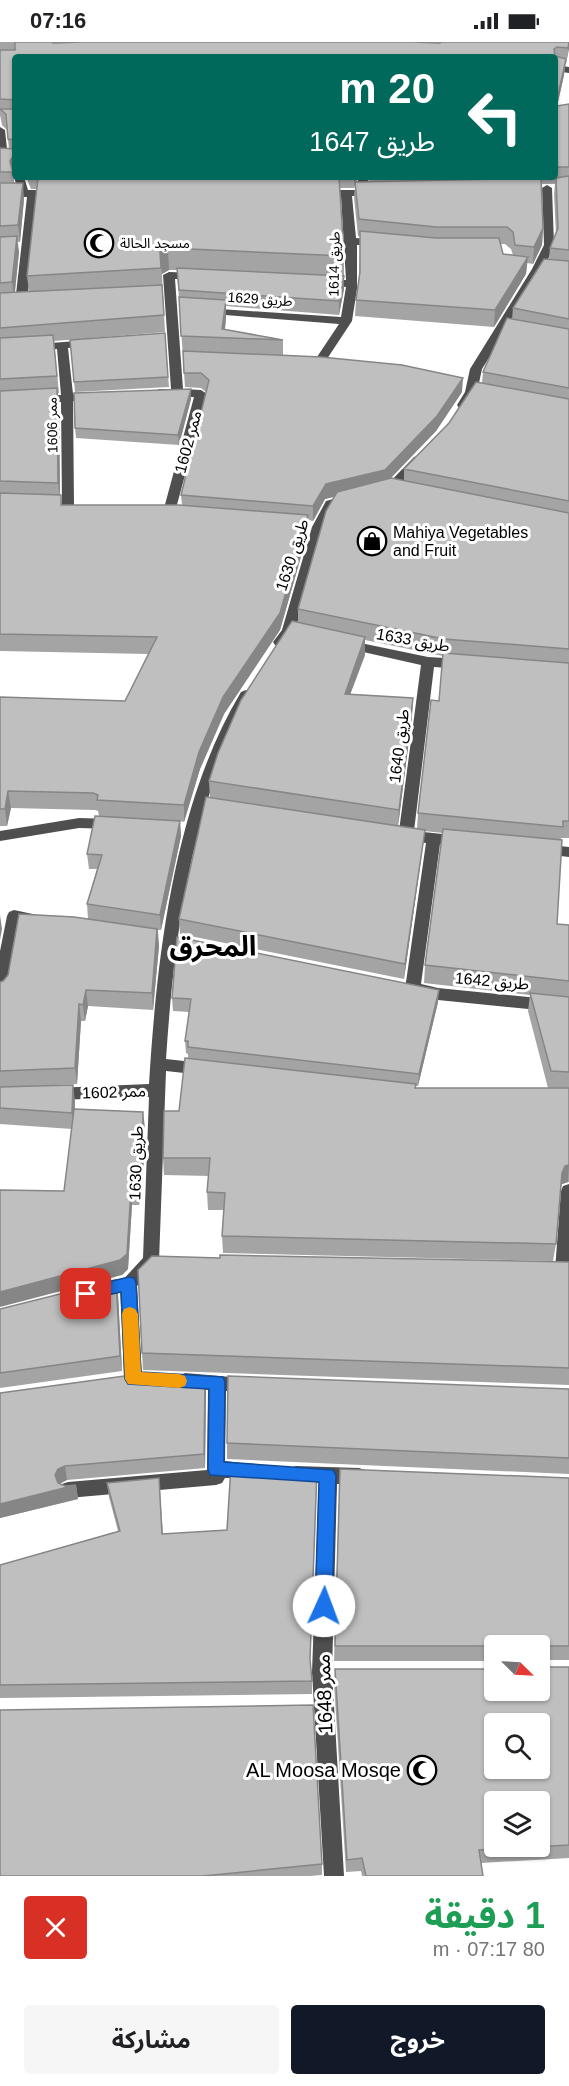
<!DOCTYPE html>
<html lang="ar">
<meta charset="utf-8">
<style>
:root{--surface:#fff;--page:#f6f6f6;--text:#202124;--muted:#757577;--accent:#111827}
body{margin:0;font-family:Arial,"Noto Sans Arabic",sans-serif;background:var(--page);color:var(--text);direction:rtl;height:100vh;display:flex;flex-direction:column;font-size:22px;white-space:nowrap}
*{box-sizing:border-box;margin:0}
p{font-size:20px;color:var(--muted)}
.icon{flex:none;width:33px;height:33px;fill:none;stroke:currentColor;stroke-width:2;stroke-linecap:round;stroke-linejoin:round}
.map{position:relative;height:1834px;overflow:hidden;direction:ltr}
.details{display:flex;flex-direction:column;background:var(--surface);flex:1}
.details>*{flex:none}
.banner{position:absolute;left:12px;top:12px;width:546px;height:126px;border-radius:6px;box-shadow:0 2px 4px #0004;direction:rtl;background:#00695c;color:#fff;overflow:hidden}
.needle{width:39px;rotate:114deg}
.fabs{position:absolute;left:484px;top:1593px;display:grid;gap:12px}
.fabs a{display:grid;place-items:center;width:66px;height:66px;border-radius:6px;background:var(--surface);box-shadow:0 2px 4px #0004;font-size:30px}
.pin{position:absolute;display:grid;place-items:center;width:51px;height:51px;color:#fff;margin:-26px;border-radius:12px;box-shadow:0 3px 9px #0006}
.me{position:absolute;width:66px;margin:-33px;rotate:2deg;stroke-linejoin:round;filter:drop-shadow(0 0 4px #0008)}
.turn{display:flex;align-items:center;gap:21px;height:126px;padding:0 24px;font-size:27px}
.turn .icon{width:78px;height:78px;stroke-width:2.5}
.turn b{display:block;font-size:42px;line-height:51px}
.round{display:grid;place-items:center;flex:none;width:63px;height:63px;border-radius:6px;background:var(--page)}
.head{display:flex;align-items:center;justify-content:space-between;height:102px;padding:0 24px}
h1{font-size:36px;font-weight:700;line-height:45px;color:#1e9e55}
.cta{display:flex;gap:12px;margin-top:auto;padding:12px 24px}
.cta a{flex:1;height:69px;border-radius:6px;background:var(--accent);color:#fff;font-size:24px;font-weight:700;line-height:69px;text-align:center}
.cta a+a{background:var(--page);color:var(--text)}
.status{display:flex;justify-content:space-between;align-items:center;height:42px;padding:0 30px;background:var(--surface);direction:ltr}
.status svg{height:16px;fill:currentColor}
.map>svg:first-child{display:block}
</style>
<div class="status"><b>07:16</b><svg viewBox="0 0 49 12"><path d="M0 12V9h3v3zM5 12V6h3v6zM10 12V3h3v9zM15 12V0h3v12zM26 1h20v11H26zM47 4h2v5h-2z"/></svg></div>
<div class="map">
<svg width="569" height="1834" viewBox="0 0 569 1834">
<rect width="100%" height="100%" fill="#fff"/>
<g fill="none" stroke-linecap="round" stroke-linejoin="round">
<!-- minor -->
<path fill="#4f4f4f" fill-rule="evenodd" d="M555,23L569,25V31L555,29Z
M0,85L5,88L8,116H15V122L0,121Z
M15,133V135H24L28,148H56L61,151L56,154L38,155L27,261L21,264L15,261L27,155H0V149L18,148L14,135Z
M359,135H369L366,148H374L379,151L374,154H352L356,196L378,198L383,201L378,204L357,203V247L352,279L323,323L319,324L313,321L339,282L201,271V267L205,266L341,275L346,245L324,243L318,240L324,237L346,238L341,154H320L315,151L320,148H355Z
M547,143L552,146L554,203L544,227L482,327L477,350L467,366H459L457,363L465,350L470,327L532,227L544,203L542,146Z
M169,230L198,231L204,234L198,237H175L183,347L201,348L207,352L175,470L169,474L163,470L194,355H159L153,351L159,347H171L163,233Z
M89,298L93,299V303L68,306L73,352L93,350L99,354L93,358L73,359L74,464L68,468L62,464L61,360L0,364V356L61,353L57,307L0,311V305Z
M418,414L424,418L394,450L378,452L376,449L378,446L386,444L414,415Z
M350,452L354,453L356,456L354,459L335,465L324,485L295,589L285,603H275L273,600L282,588L312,485L326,459Z
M346,598L428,615L461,617L468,622L461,627L434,625L414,789L461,794L468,799L461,804L440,802L421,942L438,946L569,959V971L438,958L408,951L405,947L426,801L399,797L397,793L399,789L421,623L341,605L339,602Z
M246,648L253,653C191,759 174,896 166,1017L202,1021L208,1023L210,1027L208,1031L202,1033L166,1029L159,1219L137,1244L142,1337L139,1342L133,1345L127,1342L124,1337L120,1241L143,1216L149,1055L54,1058L48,1056L46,1052L48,1048L54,1046L149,1042C157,913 174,762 241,650Z
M79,776L112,777L119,782L112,787L79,786L0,799V789Z
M541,802L569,805V815L536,811L534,807Z
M14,868L42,874L44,878L42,882L37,884L20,881L8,949L5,953L0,955V909L7,874L9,870Z
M569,1142V1233L563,1235L557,1233L555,1228L561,1149L563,1144Z
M185,1331L254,1337L257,1342L254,1347L248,1350L226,1349L225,1419L257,1423L260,1429L257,1435L251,1437L225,1436L222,1441L216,1443L68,1456L62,1454L59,1448L62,1442L68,1440L207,1428L208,1348L179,1344L176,1339L179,1334Z
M296,1424L359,1426L365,1428L368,1434L365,1440L359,1442H337L332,1630L344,1834H324L312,1630L319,1441L290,1438L287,1432L290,1426Z"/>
</g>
<!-- wall -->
<path fill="#a4a4a4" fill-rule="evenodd" d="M0,0H569L566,22H565L564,33L557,64L569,62V796H561V798L557,882L569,883V1140L562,1142L561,1145L556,1202L553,1219L223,1211L222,1194L224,1168H208L207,1150L209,1134L164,1133L163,1116L179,1069L188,1016V1012L186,1011L185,999L189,970L173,969L172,956L438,960L418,1044H416V1046H548L528,969L530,953L424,941L425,923L443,791L424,789L423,803L404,937L180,892L179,877L210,756L209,739L298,580V567L334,455L325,457L313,479L308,478V490L280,588L224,672L200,727L184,780L180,779L181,794L161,888H158L159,904L153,968L88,964L85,979H81L77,1042L10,1045L75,1059V1067L145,1086L143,1133L139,1163H132L128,1227L122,1233L64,1149L72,1087L0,1082V940L3,939L88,877L87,862L97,827H89L87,812L99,774L98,769L95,768L11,766L7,784H0V655L125,659L148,612L0,609V106L9,107L7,88L2,83L0,73ZM15,15H555V135H369V139L356,140L358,135H26L31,147H37L27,234L29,249L15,250L19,210L17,200H20L24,157L14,141V133L15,131ZM542,142H555L554,152L556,192L550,206L549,217L513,266L512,277L483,330L482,341L449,381L404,427V439L390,437L436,389L462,350L283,314V298L225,287L226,276V264L339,273L344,247V214L340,146H354L355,144L354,156L358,194H360L359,234L356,258L355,274L494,285L526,232L527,221L533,222L542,203L543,186ZM500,202H505L511,207L513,213L503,212ZM169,228H177L185,345L201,346L206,350L181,453L182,463H62L61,453H60L59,362L58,351H59L54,299L165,290L162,232ZM365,598L443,614L439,659L418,771L417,787L398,784L412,674L413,656L350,652L365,613Z
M165,291L169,345L75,350L70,298Z
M191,357L179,403L76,396L75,386Z
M220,1216L569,1220V1343L143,1328L142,1311Z
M116,1238L118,1253L122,1329L0,1346V1267Z
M205,1336L206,1350L205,1426L67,1438L60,1442L65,1444L76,1443L78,1457L0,1476V1351Z
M569,1347V1432L227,1417V1401Z
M340,1427L569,1436V1618H542V1625H569V1816L481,1821L483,1834H362L361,1829L346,1830L334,1641L335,1627L495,1648L540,1604H495V1619H334Z
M159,1436L163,1492L310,1619L312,1639V1652L0,1656V1523L118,1489L109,1455L107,1441Z
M322,1822V1833L310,1834H0Z"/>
<!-- shaded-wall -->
<path fill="#868686" d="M569,0V7L566,22L568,6Z
M566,17L564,33L556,69L555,70V55Z
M13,114L15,131L14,133L10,119Z
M354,135H358L355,143V140L354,146Z
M23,141L24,157L20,200L18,183Z
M543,186L542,203L533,222L534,205Z
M17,194L19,210L14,257L12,240Z
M168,206L169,228L162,232L160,210Z
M528,215L526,232L494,285L495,268Z
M344,234V247L339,273V259Z
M226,258V276L224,295L222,287Z
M463,336L462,350L436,389L385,442L325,457L313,479V464L326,442Z
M57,346L59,362L60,458L58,441Z
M191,347V357L179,403L178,393Z
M308,473V490L280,588L224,672L200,727L184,780V763L199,710L223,655Z
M365,595V613L344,669L345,652Z
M413,656L412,674L398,785L399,768Z
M8,749L11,766L7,784L5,767Z
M180,779L181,794L161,888L160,873Z
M425,788L423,803L404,937L405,922Z
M0,873L2,887L0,898Z
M157,887L159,904L153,968L152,951Z
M86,948L88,964L85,979L83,963Z
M439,948L438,960L418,1044L419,1032Z
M79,962L81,979L77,1042L75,1026Z
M73,1043L75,1059L74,1087L72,1071Z
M143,1070L145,1086L143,1133L139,1163L137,1147Z
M569,1123L568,1140L562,1142L559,1148L562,1131L565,1124Z
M131,1147L132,1163L128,1227L122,1233L0,1265V1250Z
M116,1238L118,1253L122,1329L120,1314Z
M205,1336L206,1350L205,1426L204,1412Z
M65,1424L67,1438L60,1441L57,1447L55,1433L58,1427Z
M76,1443L78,1457L0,1476V1462Z"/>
<!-- building -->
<path fill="#bfbfbf" stroke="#868686" stroke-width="1.5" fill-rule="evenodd" d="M15,0H52L53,1L81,0H413L440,1L441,0H569L568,6L557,5L554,7L555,14L566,17L558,53L555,55V15H15V58L0,57V8H15Z
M15,61V115L13,114L10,119L13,130H0V106L15,107V98L8,97L6,72L0,67H15Z
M555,62L557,64L569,62V125H555Z
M569,134V208L550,206L558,186L556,136Z
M339,135L344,214L168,206L160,210L161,226L27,234L38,136Z
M541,136L543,186L534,205L515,203L513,190L507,185H436L359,177L355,140Z
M0,141H23L18,183L0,184Z
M360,189L436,196H499L503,212L528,215L495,268L356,258L360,230Z
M17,194L12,240L0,241V195Z
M544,217L569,219V277L513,266Z
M177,226L344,234L339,259L179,248Z
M162,243L164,273L0,286V251Z
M179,255L226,258L222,287L283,298L181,294Z
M507,276L569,287V346L483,330Z
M165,291L168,335L74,340L70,298Z
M53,293L57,334L0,337V296Z
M183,309L321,315L402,323L463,336L437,374L385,428L326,442L313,464L181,453L209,338L201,331H184Z
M476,340L569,357V459L404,427L449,381Z
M57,346L58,441L0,439V349Z
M191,347L178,393L75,386L74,351Z
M391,436L569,471V607L444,597L298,567L326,469L337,450Z
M0,451L61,453V463H179L308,473L280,571L223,655L199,710L184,763L97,758L98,753L93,751L8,749L5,767H0V655L125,659L157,595L0,592Z
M292,579L365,595L345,652L413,656L399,768L209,739L218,711L241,658Z
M443,611L569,621V779H563V785L418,771L431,658L439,659Z
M206,755L425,788L405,922L179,877Z
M95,774L180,779L160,873L87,862L102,813L87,812Z
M443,787L562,798L557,882L569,883V939L425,923Z
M19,872L74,875L157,887L152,951L86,948L83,963L79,962L75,1026L0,1029V940L3,939L8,933Z
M177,895L439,948L419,1032L188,1005V999H185L191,957L172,956Z
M530,951L569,955V1030L551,1029Z
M185,1016L416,1042L415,1046H569V1123L565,1124L562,1131L556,1202L222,1194L225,1151L207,1150L210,1116H163L164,1069H179Z
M73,1043L72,1071L0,1066V1045Z
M74,1067L143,1070L142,1117L137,1147H131L127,1212L120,1218L0,1250V1148L64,1149Z
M220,1213L569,1220V1326L142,1311L138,1228L152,1214L220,1216Z
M116,1238L120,1314L0,1331V1267Z
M132,1333L205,1336L204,1412L65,1424L58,1427L55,1433L58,1441L65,1444L76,1443L0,1462V1351Z
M228,1334L569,1347V1416L227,1401Z
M231,1424L317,1428L310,1617L312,1639L0,1643V1523L120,1489L107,1441L159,1436L162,1492L227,1488Z
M340,1427L569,1436V1604H542V1625H569V1803L479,1808L483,1834H366L362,1816L347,1818L335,1627H495V1648H540V1604H335ZM495,1682H540V1726H495ZM495,1760H540V1804H495Z
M313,1663L322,1822L203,1834H0V1668Z"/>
<!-- route -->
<path fill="#1a73e8" stroke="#114b97" stroke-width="1.5" d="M129,1235L134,1236L136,1241L141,1330L223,1335L225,1340L224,1420L333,1428L336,1433L332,1564L330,1570L324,1573L318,1570L315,1564L319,1440L210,1433L208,1427L209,1347L128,1342L125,1337L121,1250L86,1258L81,1256L78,1252L81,1247L86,1245Z"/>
<!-- slow -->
<path fill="#f59e0b" d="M130,1265L135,1267L138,1272L141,1330L179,1332L185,1334L187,1339L185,1344L179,1346L128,1342L125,1337L122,1272L124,1267Z"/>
<!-- icons -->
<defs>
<g id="mosque-ring" transform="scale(1.5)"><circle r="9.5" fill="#fff" stroke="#000" stroke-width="1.5"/><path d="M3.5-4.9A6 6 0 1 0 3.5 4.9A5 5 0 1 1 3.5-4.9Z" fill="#000"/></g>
<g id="shop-ring" transform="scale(1.5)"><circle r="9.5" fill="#fff" stroke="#000" stroke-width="1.5"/><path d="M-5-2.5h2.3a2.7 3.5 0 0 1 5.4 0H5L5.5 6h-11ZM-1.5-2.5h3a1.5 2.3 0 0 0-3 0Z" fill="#000"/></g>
</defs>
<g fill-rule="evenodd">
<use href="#mosque-ring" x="99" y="201"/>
<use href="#shop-ring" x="372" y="499"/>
<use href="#mosque-ring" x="422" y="1728"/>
</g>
<g text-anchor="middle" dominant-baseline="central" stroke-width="6" stroke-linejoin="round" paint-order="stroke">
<!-- far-poi labels -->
<g font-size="14" fill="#000" stroke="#fff" text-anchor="start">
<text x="120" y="201">مسجد الحالة</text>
</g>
<!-- far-street labels -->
<g font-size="14" fill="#000" stroke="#fff">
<text transform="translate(334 222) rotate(-89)">طريق 1614</text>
<text transform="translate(260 257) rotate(4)">طريق 1629</text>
<text transform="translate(52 383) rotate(-91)">ممر 1606</text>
</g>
<!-- street labels -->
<g font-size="16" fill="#000" stroke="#fff">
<text transform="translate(188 400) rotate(-75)">ممر 1602</text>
<text transform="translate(292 513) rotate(-72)">طريق 1630</text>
<text transform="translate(413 598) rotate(10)">طريق 1633</text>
<text transform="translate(399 704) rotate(-83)">طريق 1640</text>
<text transform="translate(492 939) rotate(5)">طريق 1642</text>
<text transform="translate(114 1050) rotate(-2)">ممر 1602</text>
<text transform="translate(136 1121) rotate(-88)">طريق 1630</text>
</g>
<!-- poi labels -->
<g font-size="16" fill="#000" stroke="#fff" text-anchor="start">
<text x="393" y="490">Mahiya Vegetables<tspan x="393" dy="18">and Fruit</tspan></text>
</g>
<!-- near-street labels -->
<g font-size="20" fill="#000" stroke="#fff">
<text transform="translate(324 1652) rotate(-92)">ممر 1648</text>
</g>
<!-- near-poi labels -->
<g font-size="20" fill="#000" stroke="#fff" text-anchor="end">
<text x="401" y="1728">AL Moosa Mosqe</text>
</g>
<!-- town labels -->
<g font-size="28" font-weight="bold" fill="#000" stroke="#fff">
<text x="213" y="904">المحرق</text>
</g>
</g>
</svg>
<div class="fabs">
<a><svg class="needle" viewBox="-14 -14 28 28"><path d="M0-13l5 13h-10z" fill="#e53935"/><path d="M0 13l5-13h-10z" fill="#757577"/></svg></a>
<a><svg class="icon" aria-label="search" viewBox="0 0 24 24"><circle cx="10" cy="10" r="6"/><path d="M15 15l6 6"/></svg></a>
<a><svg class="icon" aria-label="layers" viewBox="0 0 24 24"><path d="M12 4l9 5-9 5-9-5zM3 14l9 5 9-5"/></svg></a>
</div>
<div class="pin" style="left:86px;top:1252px;background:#d93025"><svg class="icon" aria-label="arrive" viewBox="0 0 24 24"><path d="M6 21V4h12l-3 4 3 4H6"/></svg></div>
<svg class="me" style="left:324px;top:1564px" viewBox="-20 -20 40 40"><circle r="19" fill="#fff"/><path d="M0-13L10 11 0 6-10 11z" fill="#1a73e8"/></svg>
<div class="banner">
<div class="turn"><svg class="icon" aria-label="left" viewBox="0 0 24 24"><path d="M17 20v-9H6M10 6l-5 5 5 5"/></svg><div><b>20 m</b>طريق 1647</div></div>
</div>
</div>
<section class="details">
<div class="head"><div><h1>1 دقيقة</h1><p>80 m · 07:17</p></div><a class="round" style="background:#d93025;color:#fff"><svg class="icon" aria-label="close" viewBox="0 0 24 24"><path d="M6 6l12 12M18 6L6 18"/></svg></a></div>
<div class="cta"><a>خروج</a><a>مشاركة</a></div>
</section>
